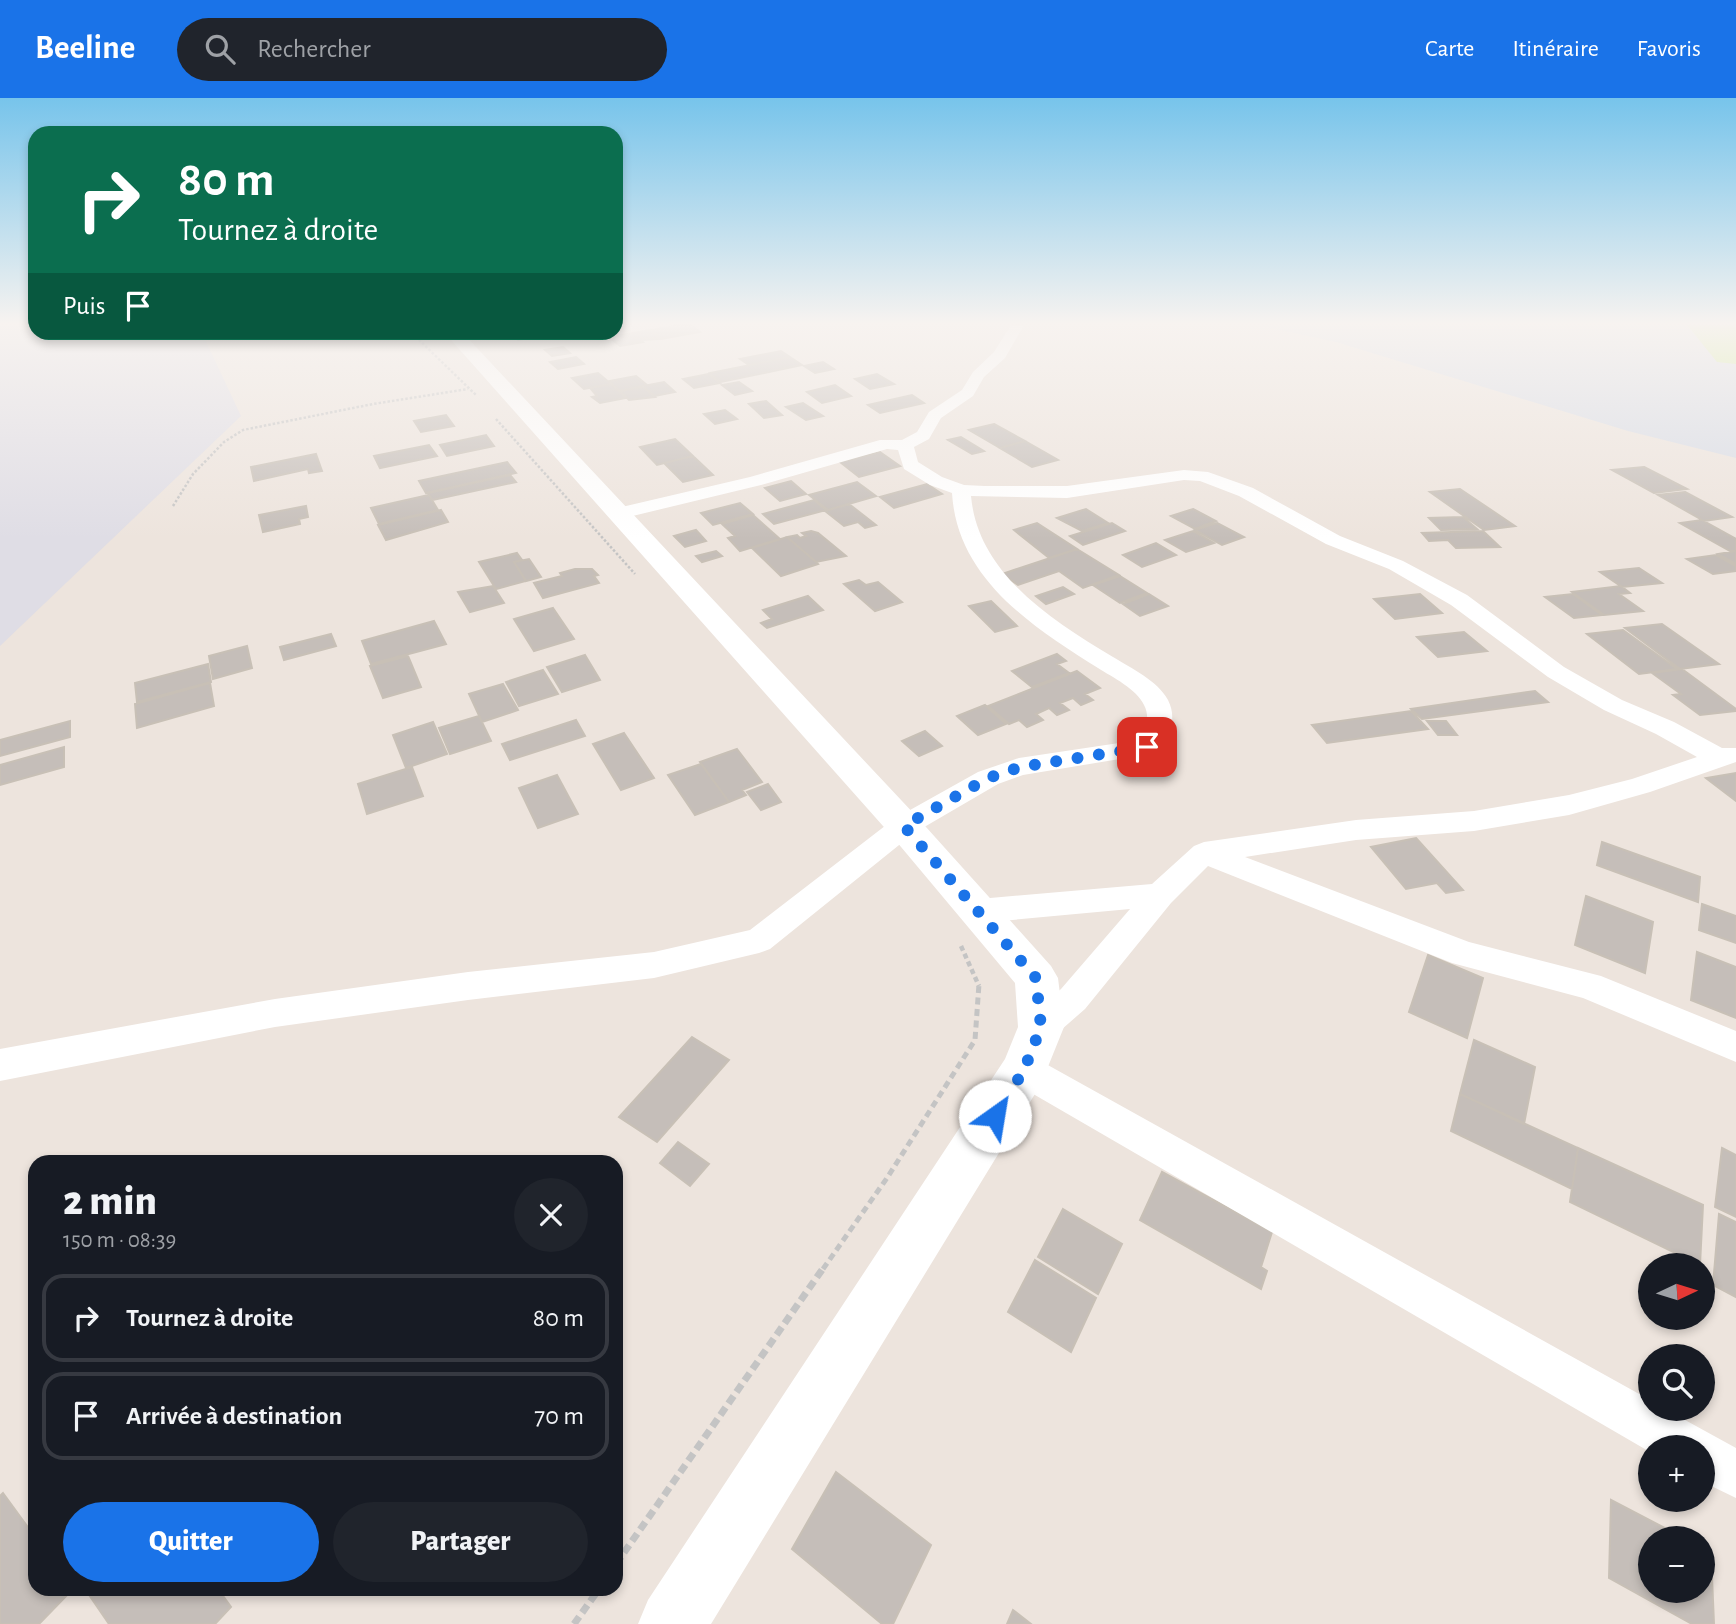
<!DOCTYPE html>
<html lang="fr">
<meta charset="utf-8">
<style>
:root{--surface:#171b24;--page:#20242c;--text:#f1f3f6;--muted:#9ea1a6;--line:#363941;--accent:#1a73e8}
body{margin:0;font-family:"Alegreya Sans",sans-serif;background:var(--page);color:var(--text);height:100vh;display:flex;flex-direction:column;font-size:26px;white-space:nowrap}
*{box-sizing:border-box;margin:0}
p{font-size:23px;color:var(--muted)}
.icon{flex:none;width:38px;height:38px;fill:none;stroke:currentColor;stroke-width:2;stroke-linecap:round;stroke-linejoin:round}
.map{position:relative;flex:1;overflow:hidden}
.details{position:absolute;left:28px;top:1057px;width:595px;height:441px;display:flex;flex-direction:column;background:var(--surface);border-radius:21px;box-shadow:0 4px 10px #0003}
.details>*{flex:none}
.banner{position:absolute;left:28px;top:28px;width:595px;height:214px;border-radius:21px;box-shadow:0 4px 10px #0003;background:#0b6e4f;color:#fff;overflow:hidden}
.needle{width:46px;rotate:86deg}
.buttons{position:absolute;left:1638px;top:1155px;display:grid;gap:14px}
.buttons a{display:grid;place-items:center;width:77px;height:77px;border-radius:50%;background:var(--surface);box-shadow:0 4px 10px #0003;font-size:35px}
.pin{position:absolute;display:grid;place-items:center;width:60px;height:60px;color:#fff;margin:-30px;border-radius:14px;box-shadow:0 4px 10px #0006}
.me{position:absolute;width:77px;margin:-38px;rotate:32deg;stroke-linejoin:round;filter:drop-shadow(0 0 5px #0008)}
.turn{display:flex;align-items:center;gap:24px;height:147px;padding:0 35px;font-size:32px}
.turn .icon{width:91px;height:91px;stroke-width:2.5}
.turn b{display:block;font-size:49px;line-height:60px}
.then{display:flex;align-items:center;height:66px;padding:0 35px;background:#0003;gap:14px;font-size:26px}
.round{display:grid;place-items:center;flex:none;width:74px;height:74px;border-radius:37px;background:var(--page)}
.head{display:flex;align-items:center;justify-content:space-between;height:119px;padding:0 35px}
h1{font-size:42px;font-weight:800;line-height:52px}
.primary-button{display:flex;gap:14px;margin-top:auto;padding:14px 35px}
.primary-button a{flex:1;height:80px;border-radius:42px;background:var(--accent);color:#fff;font-size:28px;font-weight:800;line-height:80px;text-align:center}
.primary-button a+a{background:var(--page);color:var(--text)}
ul{padding:0;list-style:none}
li{display:flex;align-items:center;gap:21px;height:88px;margin:0 14px 10px;padding:0 21px;border:4px solid var(--line);border-radius:21px}
li div{flex:1}
li b{display:block;font-size:26px}
li em{font-style:normal}
header{display:flex;align-items:center;gap:42px;box-sizing:border-box;height:98px;padding:0 35px;background:var(--accent);color:#fff}
header strong{font-size:33px}
nav{display:flex;gap:38px;margin-inline-start:auto;font-size:24px}
.search{width:490px;height:63px;background:var(--page);display:flex;align-items:center;gap:18px;box-sizing:border-box;padding:0 24px;border-radius:38px;color:var(--muted);font-size:26px}
.map>svg:first-child{display:block}
</style>
<header>
<strong>Beeline</strong>
<div class="search"><svg class="icon" aria-label="search" viewBox="0 0 24 24"><circle cx="10" cy="10" r="6"/><path d="M15 15l6 6"/></svg>Rechercher</div>
<nav><a>Carte</a><a>Itinéraire</a><a>Favoris</a></nav>
</header>
<div class="map">
<svg width="1736" height="1526" viewBox="0 0 1736 1526">
<rect width="100%" height="100%" fill="#ede4dd"/>
<!-- industrial -->
<path fill="#dfdde5" d="M0,227H35V234L202,235L241,318L0,548Z"/>
<!-- airport -->
<path fill="#d8dce6" d="M1257,227H1736V360L1628,333L1336,244Z"/>
<!-- pitch -->
<path fill="#cfeb94" d="M1687,227H1736V266L1717,264Z"/>
<!-- building -->
<path fill="#c5beb9" stroke="#c8c0b6" stroke-width="2" d="M679,227H691L700,234L661,241L651,232Z
M650,232L661,241L641,242L643,244L620,248L609,239Z
M525,234H549L551,236L518,242L513,237Z
M563,249L570,255L552,258L545,252Z
M781,253L790,259L749,267L740,261Z
M576,259L584,266L558,271L550,264Z
M790,259L802,267L721,284L710,275Z
M823,264L834,271L815,275L804,268Z
M598,275L611,286L584,291L572,280Z
M708,276L720,285L694,290L683,281Z
M877,276L894,286L870,291L855,281Z
M636,278L647,287L620,293L609,283Z
M664,284L675,294L655,298L643,288Z
M739,284L752,293L735,297L722,287Z
M611,286L626,300L600,305L592,299L597,298L590,290Z
M835,287L851,298L822,305L807,294Z
M643,289L655,299L629,302L620,293Z
M912,297L924,305L880,315L868,307Z
M766,303L782,317L764,320L749,306Z
M803,305L823,318L806,322L786,309Z
M725,312L737,321L715,326L704,316Z
M446,317L454,328L421,334L414,323Z
M994,326L1025,343L1000,350L969,332Z
M486,337L494,348L447,358L440,347Z
M961,339L984,353L972,356L948,342Z
M675,341L693,358L657,367L640,349Z
M1025,343L1058,362L1032,369L1000,350Z
M429,347L437,358L380,370L374,358Z
M880,354L900,368L859,379L840,364Z
M316,356L322,373L309,375L308,371L254,383L251,369Z
M693,358L713,377L683,384L664,365Z
M507,364L516,375L426,395L419,383Z
M1644,369L1687,391L1654,395L1612,372Z
M510,377L516,384L432,402L428,395Z
M791,383L806,396L780,403L765,390Z
M857,384L876,398L828,412L809,397Z
M927,386L942,396L894,410L880,399Z
M1460,391L1515,428L1484,432L1430,394Z
M1685,394L1732,419L1704,423L1658,397Z
M429,397L438,412L379,426L371,410Z
M814,402L826,412L774,426L763,416Z
M740,405L753,416L713,427L701,415Z
M849,406L876,427L865,430L858,424L844,428L825,413Z
M306,408L308,419L299,421L300,426L263,434L259,417Z
M1086,411L1108,425L1082,433L1057,420Z
M1193,411L1216,423L1195,431L1171,418Z
M441,412L448,424L386,442L378,427Z
M753,417L780,441L740,453L728,440L735,438L722,426Z
M1463,419L1477,431L1441,432L1429,420Z
M1702,422L1736,441V453H1730L1680,425Z
M1037,425L1077,451L1049,460L1014,432Z
M1112,425L1125,433L1083,447L1070,438Z
M1217,425L1244,439L1222,447L1195,432Z
M696,432L706,443L685,449L674,438Z
M811,433L818,435L846,458L816,464L787,439L797,437L800,440L806,438L802,435Z
M1193,433L1214,445L1186,454L1165,442Z
M1483,433L1500,449L1456,450L1448,442L1429,443L1422,435Z
M787,439L816,464L818,466L781,478L752,450Z
M1156,445L1176,457L1142,469L1123,457Z
M1077,451L1119,477L1083,490L1059,473L1018,487L1002,476Z
M716,453L722,458L702,464L696,458Z
M1736,453V466L1718,456Z
M517,455L522,462L514,464L526,483L496,491L479,464Z
M1716,457L1736,468V473L1713,476L1687,461Z
M529,461L541,479L526,483L514,464Z
M1639,470L1662,485L1622,489L1600,474Z
M575,471H592L598,477L594,478L599,485L543,500L534,485L562,478L560,475Z
M1120,478L1147,495L1120,505L1093,487Z
M859,482L866,487L878,484L902,504L875,513L844,486Z
M493,488L504,505L470,514L458,494Z
M1621,488L1630,495L1619,496L1643,513L1604,517L1572,494Z
M1063,489L1074,496L1046,506L1036,498Z
M1149,496L1168,508L1140,518L1123,506Z
M1420,496L1442,515L1395,521L1374,501Z
M1573,496L1602,517L1574,520L1545,499Z
M808,498L823,512L767,530L761,525L772,521L763,512Z
M991,503L1017,528L995,534L969,508Z
M553,510L574,541L534,553L514,521Z
M434,523L446,546L371,566L362,543Z
M1662,526L1719,566L1680,571L1625,530Z
M1623,532L1677,571L1639,576L1587,536Z
M1464,534L1487,553L1438,559L1417,539Z
M331,536L336,548L284,562L280,549Z
M247,548L252,570L213,581L209,558Z
M1057,556L1066,563L1057,566L1069,575L1032,589L1012,573Z
M585,557L600,582L562,594L547,569Z
M408,558L421,589L383,600L370,568Z
M208,566L211,584L137,604L135,585Z
M1682,571L1736,611V613L1700,617L1673,597L1681,596L1652,575Z
M543,572L558,596L519,608L506,584Z
M1077,573L1100,590L1085,596L1093,602L1081,607L1073,600L1060,605L1069,612L1057,617L1049,610L1036,616L1043,622L1027,629L1019,622L1009,626L988,608Z
M210,585L214,608L137,630L135,606Z
M503,586L518,612L482,624L469,596Z
M1535,593L1548,604L1422,621L1411,611Z
M985,607L1006,626L978,637L957,618Z
M1411,613L1428,631L1327,645L1312,627Z
M479,618L491,643L450,656L439,630Z
M576,622L585,638L510,662L502,646Z
M70,623V639L0,658V642Z
M1427,623H1446L1457,637H1438Z
M433,624L447,656L406,670L393,637Z
M925,633L942,648L919,658L902,643Z
M624,635L654,680L621,692L593,646Z
M64,649V669L0,687V667Z
M737,651L762,684L742,692L746,697L729,704L700,664Z
M701,666L729,704L695,717L668,677Z
M412,669L423,698L367,716L358,686Z
M1736,675V703L1706,680Z
M557,677L578,716L538,730L519,690Z
M768,686L781,704L761,712L747,694Z
M1416,740L1463,792L1446,795L1437,785L1406,791L1371,749Z
M1602,744L1700,779L1698,804L1597,767Z
M1586,798L1653,824L1645,875L1575,847Z
M1702,806L1736,818V845L1699,832Z
M1697,854L1736,869V920L1691,902Z
M1428,857L1483,880L1467,940L1409,914Z
M692,939L729,962L657,1044L619,1019Z
M1474,942L1535,969L1524,1026L1460,996Z
M1460,996L1578,1050L1572,1091L1451,1033Z
M678,1044L709,1066L690,1088L660,1065Z
M1578,1050L1703,1107L1700,1167L1570,1104Z
M1722,1050L1736,1057V1119L1715,1109Z
M1162,1074L1272,1134L1261,1169L1267,1173L1261,1191L1140,1122Z
M1063,1111L1122,1146L1098,1196L1038,1159Z
M1719,1116L1736,1124V1199L1713,1187Z
M1035,1162L1096,1200L1071,1254L1008,1214Z
M836,1374L931,1447L893,1526H882L792,1451Z
M3,1395L35,1439V1491H73L39,1526H0V1398Z
M1611,1402L1684,1440H1650V1493H1703V1450L1711,1455L1714,1526H1692L1609,1480Z
M85,1491H218L231,1509L215,1526H109Z
M1013,1512L1031,1526H1007Z"/>
<g fill="none" stroke-linecap="round" stroke-linejoin="round">
<!-- path-far3 -->
<path stroke="#c4c4c4" stroke-width="2.5" stroke-dasharray="2.5 2" stroke-linecap="butt" d="M416,234V239L477,298
M496,321L635,476
M173,408L193,376L224,344L243,332L373,306L468,291"/>
<!-- path-far2 -->
<path stroke="#c4c4c4" stroke-width="4.5" stroke-dasharray="5 3.5" stroke-linecap="butt" d="M961,848L979,888"/>
<!-- path-far1 -->
<path stroke="#c4c4c4" stroke-width="5" stroke-dasharray="7 4.5" stroke-linecap="butt" d="M823,1171L887,1080L975,942L979,886"/>
<!-- path -->
<path stroke="#c4c4c4" stroke-width="7" stroke-dasharray="9 5" stroke-linecap="butt" d="M616,1466L824,1169
M574,1526L599,1491"/>
<!-- street -->
<path fill="#fff" fill-rule="evenodd" d="M1011,227H1024L1005,260L984,279L973,298L941,320L929,341L914,349L918,364L942,379L964,387L985,388H1067L1184,372L1208,374L1253,390L1340,438L1403,463L1467,497L1564,569L1622,602L1674,624L1722,650H1736V664L1650,694L1569,717L1474,733L1356,742L1245,759L1469,844L1601,878L1736,933V964L1583,900L1452,865L1208,768L1171,805L1085,911L1053,939L1041,944L1029,939L1024,929L1029,919L1061,891L1130,811L979,825L968,821L963,813L968,805L979,801L1152,786L1194,748L1204,744L1356,722L1474,713L1569,697L1632,681L1697,659L1656,636L1604,612L1548,579L1451,507L1389,471L1326,446L1239,398L1200,383L1184,382L1067,400L971,398C978,476 1052,522 1113,559C1131,570 1158,583 1168,602C1178,622 1169,639 1156,655L1023,677L998,686L914,735L770,851L759,855L654,880L468,902L275,929L0,983V951L275,901L468,874L654,854L750,832L894,721L978,674L1019,660L1139,642C1147,633 1150,618 1144,607C1137,591 1112,579 1098,570C1032,529 957,480 952,395L930,387L904,371L898,352L887,351L761,387L616,422L606,416L609,412L750,379L880,342H902L917,334L929,314L962,292L973,274L994,254Z
M1024,956L1037,961L1650,1302V1311H1665L1736,1350V1400L1703,1384V1349H1650V1354L1011,983L1006,972L1011,961Z"/>
<!-- secondary -->
<path fill="#fff" fill-rule="evenodd" d="M444,234H462L917,719L1051,868L1058,880L1064,929L1041,986L711,1526H638L648,1502L1005,961L1018,929L1015,885L891,737Z"/>
</g>
<!-- sky -->
<linearGradient id="sky" x2="0" y2="1"><stop stop-color="#77c4eb"/><stop offset="0.51" stop-color="#f7f3f0"/><stop offset="1" stop-color="#f7f3f0" stop-opacity="0"/></linearGradient>
<rect width="1736" height="441" fill="url(#sky)"/>
<g fill="none" stroke-linecap="round" stroke-linejoin="round">
<!-- route -->
<path stroke="#1a73e8" stroke-width="12" stroke-dasharray="0 21.6" d="M995,1018L1024,972L1041,929L1036,880L904,728L988,680L1020,669L1147,649"/>
</g>
</svg>
<div class="buttons">
<a><svg class="needle" viewBox="-14 -14 28 28"><path d="M0-13l5 13h-10z" fill="#e53935"/><path d="M0 13l5-13h-10z" fill="#9ea1a6"/></svg></a>
<a><svg class="icon" aria-label="search" viewBox="0 0 24 24"><circle cx="10" cy="10" r="6"/><path d="M15 15l6 6"/></svg></a>
<a>+</a>
<a>−</a>
</div>
<div class="pin" style="left:1147px;top:649px;background:#d93025"><svg class="icon" aria-label="arrive" viewBox="0 0 24 24"><path d="M6 21V4h12l-3 4 3 4H6"/></svg></div>
<svg class="me" style="left:995px;top:1018px" viewBox="-20 -20 40 40"><circle r="19" fill="#fff"/><path d="M0-13L10 11 0 6-10 11z" fill="#1a73e8"/></svg>
<div class="banner">
<div class="turn"><svg class="icon" aria-label="right" viewBox="0 0 24 24"><path d="M7 20v-9h11M14 6l5 5-5 5"/></svg><div><b>80 m</b>Tournez à droite</div></div>
<div class="then">Puis<svg class="icon" aria-label="arrive" viewBox="0 0 24 24"><path d="M6 21V4h12l-3 4 3 4H6"/></svg></div>
</div>
<section class="details">
<div class="head"><div><h1>2 min</h1><p>150 m · 08:39</p></div><a class="round"><svg class="icon" aria-label="close" viewBox="0 0 24 24"><path d="M6 6l12 12M18 6L6 18"/></svg></a></div>
<ul>
<li><svg class="icon" aria-label="right" viewBox="0 0 24 24"><path d="M7 20v-9h11M14 6l5 5-5 5"/></svg><div><b>Tournez à droite</b></div><em>80 m</em></li>
<li><svg class="icon" aria-label="arrive" viewBox="0 0 24 24"><path d="M6 21V4h12l-3 4 3 4H6"/></svg><div><b>Arrivée à destination</b></div><em>70 m</em></li>
</ul>
<div class="primary-button"><a>Quitter</a><a>Partager</a></div>
</section>
</div>
